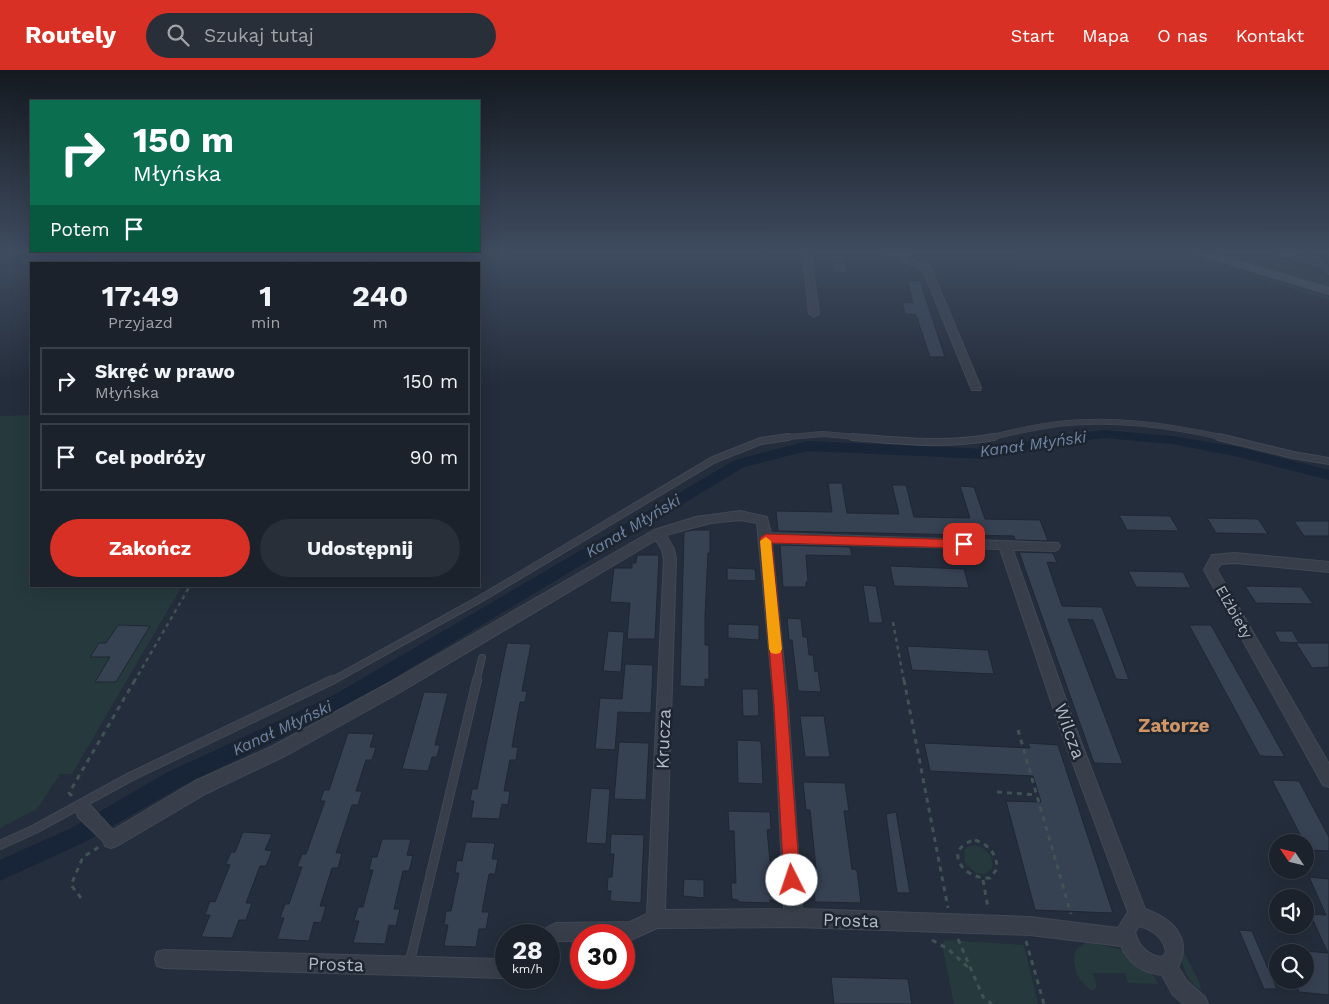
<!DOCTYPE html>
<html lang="pl">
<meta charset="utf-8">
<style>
:root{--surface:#1b222c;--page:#282f38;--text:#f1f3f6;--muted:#a0a4a9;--line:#393f48;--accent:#d93025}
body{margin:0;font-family:"Work Sans",sans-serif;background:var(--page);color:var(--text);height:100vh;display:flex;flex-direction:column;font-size:19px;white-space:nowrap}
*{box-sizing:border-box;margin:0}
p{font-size:16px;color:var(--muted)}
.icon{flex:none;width:28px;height:28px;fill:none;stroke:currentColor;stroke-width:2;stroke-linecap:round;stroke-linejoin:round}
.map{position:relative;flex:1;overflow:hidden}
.details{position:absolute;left:30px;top:192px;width:450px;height:325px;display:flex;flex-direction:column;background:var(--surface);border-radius:0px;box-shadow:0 5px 20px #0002,0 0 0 1px var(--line)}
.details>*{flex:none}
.banner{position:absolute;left:30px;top:30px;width:450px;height:152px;border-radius:0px;box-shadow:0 5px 20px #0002,0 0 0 1px var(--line);background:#0b6e4f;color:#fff;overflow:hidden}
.needle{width:32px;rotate:305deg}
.fabs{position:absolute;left:1269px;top:764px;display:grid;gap:10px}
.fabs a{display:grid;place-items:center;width:45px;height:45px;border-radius:50%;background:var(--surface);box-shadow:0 5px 20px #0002,0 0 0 1px var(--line);font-size:25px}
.speed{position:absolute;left:495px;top:854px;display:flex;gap:10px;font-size:25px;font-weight:700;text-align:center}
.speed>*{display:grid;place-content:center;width:65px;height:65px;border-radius:50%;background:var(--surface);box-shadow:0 5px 20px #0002,0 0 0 1px var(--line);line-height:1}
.speed small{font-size:12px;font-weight:400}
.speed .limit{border:8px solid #d22;background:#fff;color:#111}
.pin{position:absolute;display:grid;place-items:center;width:42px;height:42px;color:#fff;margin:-21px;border-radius:10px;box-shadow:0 2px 8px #0006}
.me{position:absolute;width:55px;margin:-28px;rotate:356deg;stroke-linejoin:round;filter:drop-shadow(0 0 4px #0008)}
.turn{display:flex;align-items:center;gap:18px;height:105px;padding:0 20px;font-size:22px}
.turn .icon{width:65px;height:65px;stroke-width:2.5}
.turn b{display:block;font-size:35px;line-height:42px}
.then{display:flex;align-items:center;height:48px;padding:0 20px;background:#0003;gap:10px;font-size:19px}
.eta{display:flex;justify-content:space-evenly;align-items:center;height:85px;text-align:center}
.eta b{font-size:30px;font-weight:700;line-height:35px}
.primary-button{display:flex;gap:10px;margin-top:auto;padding:10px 20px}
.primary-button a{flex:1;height:58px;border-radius:30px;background:var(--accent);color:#fff;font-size:20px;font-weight:700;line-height:58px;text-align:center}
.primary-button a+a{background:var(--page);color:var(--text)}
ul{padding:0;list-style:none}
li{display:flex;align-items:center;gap:15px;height:68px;margin:0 10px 8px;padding:0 10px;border:2px solid var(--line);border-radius:0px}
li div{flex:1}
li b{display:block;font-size:19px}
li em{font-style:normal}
header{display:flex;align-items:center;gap:30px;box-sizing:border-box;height:70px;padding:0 25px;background:var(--accent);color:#fff}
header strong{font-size:24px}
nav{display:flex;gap:28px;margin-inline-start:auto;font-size:18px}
.search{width:350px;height:45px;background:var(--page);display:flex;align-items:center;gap:12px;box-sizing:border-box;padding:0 18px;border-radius:28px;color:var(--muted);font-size:19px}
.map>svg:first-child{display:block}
</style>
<header>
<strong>Routely</strong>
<div class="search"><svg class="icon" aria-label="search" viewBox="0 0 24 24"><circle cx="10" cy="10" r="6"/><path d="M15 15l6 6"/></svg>Szukaj tutaj</div>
<nav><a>Start</a><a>Mapa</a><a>O nas</a><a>Kontakt</a></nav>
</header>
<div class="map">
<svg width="1329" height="934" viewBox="0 0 1329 934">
<rect width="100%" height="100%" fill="#242d3b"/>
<!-- green -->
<path fill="#26393c" d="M1179,183L1329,227V230L1312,225Z
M1211,183H1263L1329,208V218Z
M31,345V516H182L72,704H60L37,739L0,758V346Z
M975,775C986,778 994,786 992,798L985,804L976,803L965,793L964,780L967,777Z
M945,870L1024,875L1038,934H954L942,874Z
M1087,872L1120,879L1154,906L1158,914L1128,913L1125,903H1093L1097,917L1093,921C1079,915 1069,893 1077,879Z
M1179,872L1200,914L1201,921C1184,908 1181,892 1179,872Z"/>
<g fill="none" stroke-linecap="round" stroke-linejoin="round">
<!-- stream -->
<path stroke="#182538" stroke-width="3" d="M279,183L313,194
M0,196L145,183"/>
<!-- canal -->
<path fill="#182538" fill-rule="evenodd" d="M1104,360L1172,366L1239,377L1329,400V410L1239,387L1172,374L1104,368L1057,374L987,389L807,381L744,397L346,637L180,717L85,772L0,811V790L71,758L166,703L334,625L735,390L807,371L987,379L1057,366Z"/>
</g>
<!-- building -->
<path fill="#364152" stroke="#1f2732" d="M830,186H843L847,203L833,202Z
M907,210L920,211L945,287H930L916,245L905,244L902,232L913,233Z
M828,413H842L847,443L899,444L892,415H906L914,447L970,448L960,416L974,417L985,449L1040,450L1048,471L1015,470L1014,466L778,461L776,441L832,442Z
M1119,445L1170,446L1179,461L1127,460Z
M1207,448L1258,449L1268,464L1216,463Z
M1294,451H1329V466H1304Z
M693,460H710V483H708L705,546V575H709V610L705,609V617L680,616L684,462Z
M780,475L850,477L852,486L806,485L808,512H806V517H783Z
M1019,482L1053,483L1057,493L1047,492L1062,536L1102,537L1129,610L1116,609L1093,550L1068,549L1123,694L1094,693Z
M637,485H659L655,569H627L630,533L610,532L614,498H632V493H636Z
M890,496L964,499L969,518L894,516Z
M727,498L755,499L756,511L727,510Z
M1128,501L1183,502L1191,518L1136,517Z
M863,515L876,516L883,553H869Z
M1245,516L1301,517L1313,534L1256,533Z
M787,548L801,549L803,567H807L809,585H813L815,602L818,601L821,622L798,621L792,570H789Z
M728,554L759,555V570L728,568Z
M118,555L150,556L116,612H95L110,587H90L99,573H106Z
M1189,555H1211L1285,687L1260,686Z
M608,561L624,562L621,602L603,601Z
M1274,561H1292L1299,573H1329V597L1312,598L1296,573H1298L1280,572Z
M507,573L531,574L522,621H527L525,632H520L512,677H518L516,690H510L504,721H510L508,735L502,734L499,749L471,748L474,731H470L472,719H477Z
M907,576L988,580L994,604L912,600Z
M625,594L653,595L651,643L618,642L615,680L595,679L600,628L622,629Z
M742,619H758L759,646H743Z
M424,622L448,623L435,675H440L437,687H432L428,701L402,699Z
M800,646H824L830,687H805Z
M348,663L374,664L370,677H376L372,690H366L356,721H362L358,735H352L336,783H342L338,798H332L320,836H326L321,853L314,852L309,871L277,869L284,848H280L285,834H289L302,797H297L302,784H306L325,731H320L324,720H329Z
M737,670L761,671L763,714L738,713Z
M619,672L649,673L646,730L614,729Z
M924,673L1030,678L1028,673L1058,675L1113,843L1035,840L1006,731L1041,732L1033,706L930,701Z
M1272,710L1299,711L1329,767V781L1308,780Z
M803,712L845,713L849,741H844L852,799L857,800L861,833L815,832L812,799H816L810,740H806Z
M591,718L610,719L606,774L586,773Z
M728,741L770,742L771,759L767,760L772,811L775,810L776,831L770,830V833L738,832V830L732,829L731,813H736L734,761H729Z
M896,742L910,823H897L886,744Z
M243,762L272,764L265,780L272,781L266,796H260L246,833H252L246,850H239L232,868L201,867L210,845H205L210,831L215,832L230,795L226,794L231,782H235Z
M611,764L644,765L641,833L610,831L611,821H607L608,807H612L614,784H610Z
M382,769H411L407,785L413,786L409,801H403L394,839H400L396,856L389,855L385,874L353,873L359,851H354L358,837H363L373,800H369L372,787H377Z
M466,772L495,773L492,789H498L495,804H489L482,842H489L486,859H479L476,877L444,876L448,855H444L446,841H451L459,803H455L457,790L462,791Z
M1309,807L1329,809V925L1299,922L1294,910H1305V881L1328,883L1310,844L1326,845Z
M684,809L704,810V828L683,826Z
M1239,860L1252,861L1277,919H1264Z
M831,907L908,909L912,934H834Z"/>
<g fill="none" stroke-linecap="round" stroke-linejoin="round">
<!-- lane-far2 casing -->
<g stroke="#414854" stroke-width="6">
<path id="lane-far2" d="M1280,183L1320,194
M1313,186L1329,202
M902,188L908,183
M777,368L823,364L868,368
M988,368C1009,363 1030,358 1051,355C1110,347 1168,355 1225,368"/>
</g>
<!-- lane-far1 casing -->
<g stroke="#414854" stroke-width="8">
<path id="lane-far1" d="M853,367C901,371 946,376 994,367
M1219,367L1293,385L1329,391
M330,612L480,529L713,390L761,371L788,367
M476,612L482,588"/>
</g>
<!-- lane casing -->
<g stroke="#414854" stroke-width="10">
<path id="lane" d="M0,775L35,759L130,707L332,610
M409,895L477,610"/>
</g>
<!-- street casing -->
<g stroke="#414854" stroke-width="2">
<path id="street" d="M803,183H811L819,244L814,247L809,244Z
M883,183H895L930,196L981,318L980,320H972L971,318L923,200Z
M740,441L767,447L771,463L1058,473L1060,476L1058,479L1054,481L1013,480L1078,664L1145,839C1172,849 1193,867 1178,897L1187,911L1205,927L1208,934H1184L1173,925L1162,905C1144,904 1128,893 1121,876L1030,865L794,857L657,858L631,870H624V865H581V871H558L549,875V865H540L543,860L556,853L630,852L647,844L664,489L662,480L656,470L397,624L285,686L207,723L117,776L111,778L105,776L103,771L78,747L76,741L78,735L84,733L90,735L113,760L195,711L273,676L387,614L654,460L696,447ZM740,450L757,453L774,635L784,839L665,840L676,489L674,479L666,465L711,453ZM772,473L1000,479L1062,664L1128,842L1118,858L1030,847L802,839L788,635ZM1139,856C1152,859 1165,869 1166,883L1162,887C1148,886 1138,875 1135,862Z
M1235,483L1329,492V502L1235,493L1221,494L1217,500L1329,694V717L1323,715L1204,500L1212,485Z
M164,880L499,889L506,887V907L502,908L164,898L157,896L155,889L157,882Z"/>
</g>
<!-- secondary casing -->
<g stroke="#414854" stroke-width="1">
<path id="secondary" d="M1195,183H1214L1329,217V225L1197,185Z"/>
</g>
<!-- path-far2 -->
<path stroke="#3f5254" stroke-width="2" stroke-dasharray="3 3" stroke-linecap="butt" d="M371,194L377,183"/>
<!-- path-far1 -->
<path stroke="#3f5254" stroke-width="2.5" stroke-dasharray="4 4" stroke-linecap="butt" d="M893,552L904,612
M134,612L190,516"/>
<!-- path -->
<path stroke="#3f5254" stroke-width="3" stroke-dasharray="5 5" stroke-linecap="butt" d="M904,610L948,838
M1018,660L1071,844
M997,722L1037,725
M72,726L69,723L135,610
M975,770C989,775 997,784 997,799L990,808C962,810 942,778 975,770Z
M983,810L988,838
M81,828L71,815L83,787L99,777
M958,869L983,927L992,934
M932,870L948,879L971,900
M1026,871L1044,934"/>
<!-- lane-far2 -->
<use href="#lane-far2" stroke="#383f4b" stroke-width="5"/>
<!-- lane-far1 -->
<use href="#lane-far1" stroke="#383f4b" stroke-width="6"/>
<!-- lane -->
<use href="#lane" stroke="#383f4b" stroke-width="8"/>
<!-- street -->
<use href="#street" fill="#383f4b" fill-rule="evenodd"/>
<!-- secondary -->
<use href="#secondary" fill="#464f5e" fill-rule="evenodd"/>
</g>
<!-- sky -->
<linearGradient id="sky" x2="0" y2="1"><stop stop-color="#141920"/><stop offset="0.58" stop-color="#3f4c60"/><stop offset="1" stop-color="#3f4c60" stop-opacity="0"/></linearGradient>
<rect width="1329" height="314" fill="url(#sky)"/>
<!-- route -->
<path fill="#d93025" stroke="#8d1f18" d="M766,464L964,470L970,474L964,478L772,473L787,635L800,810L798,815L792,817L786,815L784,810L774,635L760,468Z"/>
<!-- slow -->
<path fill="#f59e0b" d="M766,467L771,471L782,579L780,583L776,584L771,583L769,579L760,471Z"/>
<g text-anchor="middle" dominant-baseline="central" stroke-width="5" stroke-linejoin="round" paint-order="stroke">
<!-- street labels -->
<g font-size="15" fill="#b3bac7" stroke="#1d2530">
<text transform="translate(1234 542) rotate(60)">Elżbiety</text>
</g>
<!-- water labels -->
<g font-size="16" font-style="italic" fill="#6e84a4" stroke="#1d2530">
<text transform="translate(1033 374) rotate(-8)">Kanał Młyński</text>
<text transform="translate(633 456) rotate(-31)">Kanał Młyński</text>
<text transform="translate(282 658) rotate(-25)">Kanał Młyński</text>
</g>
<!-- near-street labels -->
<g font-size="18" fill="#b3bac7" stroke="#1d2530">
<text transform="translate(1070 661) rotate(70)">Wilcza</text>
<text transform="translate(663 669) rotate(-88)">Krucza</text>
<text transform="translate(851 850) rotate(2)">Prosta</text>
<text transform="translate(336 894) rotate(2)">Prosta</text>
</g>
<!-- near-neighbourhood labels -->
<g font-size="19" font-weight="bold" fill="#cf9566" stroke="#1d2530">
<text x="1174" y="655">Zatorze</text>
</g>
</g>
</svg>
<div class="fabs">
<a><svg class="needle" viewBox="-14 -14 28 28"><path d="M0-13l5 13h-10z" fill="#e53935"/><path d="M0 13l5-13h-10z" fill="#a0a4a9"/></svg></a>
<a><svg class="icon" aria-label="sound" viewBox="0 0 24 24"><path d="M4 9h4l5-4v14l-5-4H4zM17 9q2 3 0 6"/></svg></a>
<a><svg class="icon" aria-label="search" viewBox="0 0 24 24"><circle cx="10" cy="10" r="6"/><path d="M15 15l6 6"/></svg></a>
</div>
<div class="speed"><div>28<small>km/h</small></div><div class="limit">30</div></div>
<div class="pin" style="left:964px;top:474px;background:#d93025"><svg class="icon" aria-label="arrive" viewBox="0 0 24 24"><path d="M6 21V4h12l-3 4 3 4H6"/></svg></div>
<svg class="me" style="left:792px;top:810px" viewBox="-20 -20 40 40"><circle r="19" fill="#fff"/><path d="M0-13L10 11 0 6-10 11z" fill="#d93025"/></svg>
<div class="banner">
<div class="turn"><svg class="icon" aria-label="right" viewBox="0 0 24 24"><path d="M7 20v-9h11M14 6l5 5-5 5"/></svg><div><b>150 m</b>Młyńska</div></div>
<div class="then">Potem<svg class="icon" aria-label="arrive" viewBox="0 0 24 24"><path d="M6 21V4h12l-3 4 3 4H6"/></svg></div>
</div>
<section class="details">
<div class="eta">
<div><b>17:49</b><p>Przyjazd</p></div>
<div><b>1</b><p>min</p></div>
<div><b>240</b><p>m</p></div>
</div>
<ul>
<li><svg class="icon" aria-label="right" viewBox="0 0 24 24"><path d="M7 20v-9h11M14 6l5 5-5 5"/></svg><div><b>Skręć w prawo</b><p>Młyńska</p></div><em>150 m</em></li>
<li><svg class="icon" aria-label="arrive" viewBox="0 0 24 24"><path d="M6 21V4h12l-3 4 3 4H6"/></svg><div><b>Cel podróży</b></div><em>90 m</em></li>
</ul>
<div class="primary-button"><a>Zakończ</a><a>Udostępnij</a></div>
</section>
</div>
